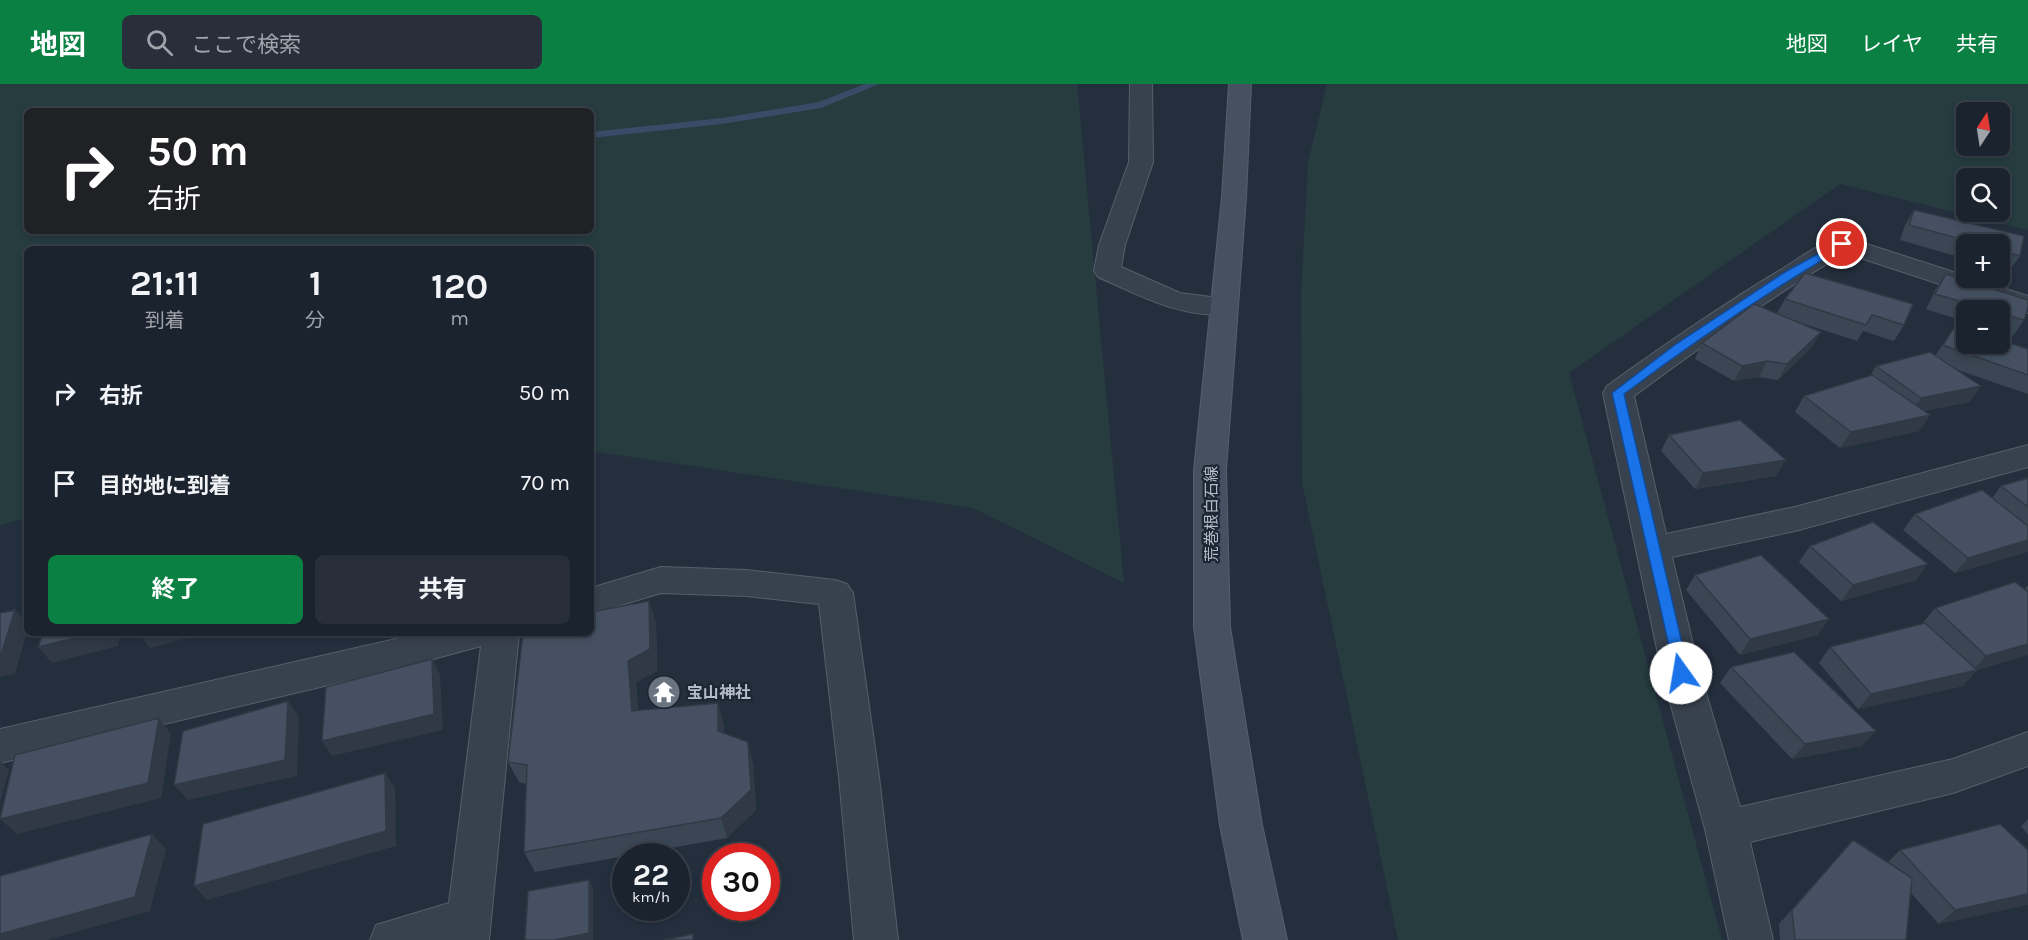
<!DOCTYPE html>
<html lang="ja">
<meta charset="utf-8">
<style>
:root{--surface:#1b232e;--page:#282f3a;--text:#f1f3f6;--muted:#a0a4aa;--line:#39404a;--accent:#0b8043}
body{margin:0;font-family:Karla,"Noto Sans JP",sans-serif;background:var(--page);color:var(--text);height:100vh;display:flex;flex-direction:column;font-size:22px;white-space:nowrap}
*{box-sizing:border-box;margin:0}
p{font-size:20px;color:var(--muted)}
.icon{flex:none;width:33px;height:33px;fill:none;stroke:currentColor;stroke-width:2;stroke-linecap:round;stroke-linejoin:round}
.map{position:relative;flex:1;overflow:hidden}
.sheet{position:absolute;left:24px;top:162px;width:570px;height:390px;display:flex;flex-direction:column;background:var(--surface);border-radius:9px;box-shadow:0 3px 9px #0003,0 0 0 2px var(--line)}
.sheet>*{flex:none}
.hud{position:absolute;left:24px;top:24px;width:570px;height:126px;border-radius:9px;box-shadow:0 3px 9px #0003,0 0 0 2px var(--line);background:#202124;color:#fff;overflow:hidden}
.needle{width:39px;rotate:12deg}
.tools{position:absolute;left:1956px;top:18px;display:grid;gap:12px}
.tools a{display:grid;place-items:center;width:54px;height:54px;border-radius:9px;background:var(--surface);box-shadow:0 3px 9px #0003,0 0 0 2px var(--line);font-size:30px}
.speed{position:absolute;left:612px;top:759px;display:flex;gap:12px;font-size:30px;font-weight:700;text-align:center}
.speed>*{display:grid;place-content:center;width:78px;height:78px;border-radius:50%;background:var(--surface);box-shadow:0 3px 9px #0003,0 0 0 2px var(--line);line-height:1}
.speed small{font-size:15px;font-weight:400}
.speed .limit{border:9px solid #d22;background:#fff;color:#111}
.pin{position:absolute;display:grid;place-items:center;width:51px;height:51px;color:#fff;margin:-26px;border:3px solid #fff;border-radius:50%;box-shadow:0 2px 6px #0007}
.me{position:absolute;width:66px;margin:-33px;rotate:347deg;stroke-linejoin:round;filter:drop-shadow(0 0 4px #0008)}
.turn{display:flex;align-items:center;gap:21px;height:126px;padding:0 24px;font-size:27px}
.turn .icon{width:78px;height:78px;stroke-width:2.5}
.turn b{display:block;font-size:42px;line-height:51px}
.eta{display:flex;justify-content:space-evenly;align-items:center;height:102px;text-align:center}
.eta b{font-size:36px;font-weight:700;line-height:42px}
.cta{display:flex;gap:12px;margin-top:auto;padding:12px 24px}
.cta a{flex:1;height:69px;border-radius:9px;background:var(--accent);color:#fff;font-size:24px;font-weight:700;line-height:69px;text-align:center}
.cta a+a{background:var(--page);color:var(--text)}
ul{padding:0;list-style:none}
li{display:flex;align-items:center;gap:18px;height:90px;padding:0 24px}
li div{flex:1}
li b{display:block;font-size:22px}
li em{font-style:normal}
header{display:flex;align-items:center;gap:36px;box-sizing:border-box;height:84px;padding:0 30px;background:var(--accent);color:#fff}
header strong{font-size:28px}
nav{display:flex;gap:33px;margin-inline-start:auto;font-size:21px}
.search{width:420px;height:54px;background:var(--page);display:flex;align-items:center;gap:15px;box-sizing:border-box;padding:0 21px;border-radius:9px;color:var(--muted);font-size:22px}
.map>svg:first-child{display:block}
</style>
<header>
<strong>地図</strong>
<div class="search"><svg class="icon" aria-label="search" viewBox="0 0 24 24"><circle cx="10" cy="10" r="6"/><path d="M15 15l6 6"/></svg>ここで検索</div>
<nav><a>地図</a><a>レイヤ</a><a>共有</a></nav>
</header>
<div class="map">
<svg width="2028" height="856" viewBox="0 0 2028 856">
<rect width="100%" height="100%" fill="#242f3e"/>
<!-- green -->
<path fill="#263c3f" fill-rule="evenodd" d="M0,0H1077L1124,499L973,424L591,367V165H27V434L0,441ZM27,27H591V147H27Z
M1327,0H2028V146L1840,100L1569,289L1722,856H1398L1302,398L1301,212L1308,78ZM1966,28H2000V62H1966ZM1966,94H2000V128H1966Z"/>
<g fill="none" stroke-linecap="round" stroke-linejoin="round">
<!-- stream -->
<path fill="#394c67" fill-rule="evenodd" d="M865,0H879L821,24L722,40L591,54V48L722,34L819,18Z"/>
<!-- street casing -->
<g stroke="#565f6c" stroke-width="2">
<path id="street" d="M1130,0H1152L1153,78L1125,161L1121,183L1180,209L1234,216L1238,222L1234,228C1189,239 1137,210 1098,193L1094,187L1099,161L1129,78Z
M1842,152L2028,212V229L1845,169C1771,213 1702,261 1634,312L1666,450L1795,423L2028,361V383L1795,447L1672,473L1700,589L1740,723L1953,675L2028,648V682L1953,709L1750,758L1773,856H1729L1705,745L1662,589L1603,309L1607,302C1664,261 1722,221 1782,185C1801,173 1821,158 1842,152Z
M661,483L746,486L835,496L847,500L853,509L879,693L898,856H854L839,693L819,520L746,512L661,509L591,530V504Z
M422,549H519L489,856H370L376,841L449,819L481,562L400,584L0,679V645Z"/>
</g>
<!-- secondary casing -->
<g stroke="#565f6c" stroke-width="2">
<path id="secondary" d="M1229,0H1251L1246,113L1226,386L1230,543L1262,741L1287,856H1243L1220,741L1194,543V386L1222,113Z"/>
</g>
<!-- street -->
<use href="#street" fill="#38414e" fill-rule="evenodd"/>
<!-- secondary -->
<use href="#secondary" fill="#465061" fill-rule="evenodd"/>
</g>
<!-- wall -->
<path fill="#3b4654" d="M1914,126L2024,152L2020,172L2009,187L2000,184V160H1966V175L1900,156L1905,141Z
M1805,189L1904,241L1894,257L1863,247L1857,257L1795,237L1812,263L1778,296L1759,293L1734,297L1695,275L1702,259L1777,229L1785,215Z
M1946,190L2024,236L2013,252L2000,248V226H1966V238L1926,225L1936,205Z
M1955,242L2028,265V310L1955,285L1970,318L1923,327L1930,331L1919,347L1840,364L1795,328L1804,312L1870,292L1876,282L1935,272Z
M1669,351L1776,392L1695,405L1661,367Z
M2028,394V466L2027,468L1955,489L1903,446L1915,430L1992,414L2001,402Z
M1810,462L1916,496L1841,517L1799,478Z
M1695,491L1818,551L1740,571L1686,506Z
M2028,501V571L1977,586L1963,602L1858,625L1819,579L1830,563L1922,540L1935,524L2024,505Z
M656,538L657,587L636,598L638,626L724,640V649L753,679L756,726L727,754L535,788L524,768L526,700L519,698L508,678Z
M1731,583L1862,662L1792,675L1720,599Z
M2028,735V751L2021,742Z
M1853,756L1888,778L1900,766H2028L1939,840L1910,808L1906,856H1780L1779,840Z"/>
<!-- shaded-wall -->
<path fill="#303945" d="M1821,248L1812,263L1778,296L1787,280Z
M1767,277L1759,293L1734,297L1742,282Z
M1981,302L1970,318L1910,329L1921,314Z
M1930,331L1919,347L1840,364L1851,348Z
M1786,376L1776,392L1695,405L1703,389Z
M2028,456V466L2027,468L1955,489L1968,474Z
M1928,480L1916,496L1841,517L1853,501Z
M649,517L656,538L657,587L636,598L639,648L632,627L628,577Z
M15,526L27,539V548L15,590L0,593V574Z
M1829,535L1818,551L1740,571L1750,555Z
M96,549H120L118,562L52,579L38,563Z
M138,549H206L150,564Z
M2028,560V571L1972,587L1986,572Z
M432,575L440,591L443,646L332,672L322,657Z
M1977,586L1963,602L1858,625L1871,610Z
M288,617L299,633L297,692L188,716L174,701Z
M718,619L724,640L725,668L718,647Z
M159,634L171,650L161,714L17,750L0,735Z
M1876,647L1862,662L1792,675L1805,660Z
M748,658L753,679L756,726L727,754L721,734Z
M0,677L9,686L0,719Z
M385,689L395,704L396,762L207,816L194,802Z
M152,750L166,765L150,827L47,856H0V850Z
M589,796L593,804V856H555Z
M2028,810V821L1939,840L1955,826Z"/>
<!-- building -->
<path fill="#455162" stroke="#303945" stroke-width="1.5" d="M1914,126L2024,152L2020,172L2000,166V160H1979L1909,141Z
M1805,189L1913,220L1904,241L1872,231L1866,241L1785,215Z
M1946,190L2028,216V224L2024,236L2000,229V226H1991L1935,210Z
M1754,220L1821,248L1787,280L1767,277L1742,282L1702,259Z
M1955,242L1966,246V260H2000V256L2028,265V291L1943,261Z
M1930,268L1981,302L1921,314L1876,282Z
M1872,291L1930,331L1851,348L1804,312Z
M1740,336L1786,376L1703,389L1669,351Z
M2028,394V423L2001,402Z
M1982,406L2028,442V456L1968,474L1915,430Z
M1873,438L1928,480L1853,501L1810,462Z
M1761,471L1829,535L1750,555L1695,491Z
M2015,498L2028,508V560L1986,572L1935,524Z
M649,517L650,565L628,577L632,627L718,619V647L748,658L751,706L721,734L524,768L527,681L508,678L523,549H591V528Z
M15,526L0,574V529Z
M1925,539L1977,586L1871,610L1830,563Z
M43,549H96L38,563Z
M1794,568L1876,647L1805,660L1731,583Z
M432,575L434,630L322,657L326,603Z
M288,617L285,676L174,701L183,647Z
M159,634L148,699L0,735L15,671Z
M385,689L386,747L194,802L203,740Z
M2000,740L2028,766V810L1955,826L1900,766Z
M152,750L135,813L0,850V792Z
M1853,756L1912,794L1906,856H1795L1792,826Z
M589,796V849L555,856H525L528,807Z
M693,850V856H664Z"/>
<!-- route -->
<path fill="#1a73e8" stroke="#114b97" stroke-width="1.5" d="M1842,157L1846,158V162C1769,207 1695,257 1624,310L1689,589L1687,593L1681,595L1676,593L1612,309L1676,260L1785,188Z"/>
<!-- icons -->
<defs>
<g id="temple-disc" transform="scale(1.725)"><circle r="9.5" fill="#6b7280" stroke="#1d2633"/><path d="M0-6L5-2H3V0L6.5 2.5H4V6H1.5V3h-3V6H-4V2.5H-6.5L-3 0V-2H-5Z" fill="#fff"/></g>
</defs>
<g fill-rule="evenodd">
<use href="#temple-disc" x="664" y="608"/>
</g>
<g text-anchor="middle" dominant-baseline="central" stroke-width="4.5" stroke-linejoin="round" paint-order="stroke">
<!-- street labels -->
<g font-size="16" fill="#b4bcc9" stroke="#1d2633">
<text transform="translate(1211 430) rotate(-90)">荒巻根白石線</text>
</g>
<!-- poi labels -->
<g font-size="16" font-weight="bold" fill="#b4bcc9" stroke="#1d2633" text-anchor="start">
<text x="687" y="608">宝山神社</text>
</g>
</g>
</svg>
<div class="tools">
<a><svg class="needle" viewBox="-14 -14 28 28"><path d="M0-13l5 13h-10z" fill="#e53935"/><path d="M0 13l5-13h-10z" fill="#a0a4aa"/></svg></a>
<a><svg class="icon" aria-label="search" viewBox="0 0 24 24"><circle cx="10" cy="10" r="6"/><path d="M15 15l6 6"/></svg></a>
<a>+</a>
<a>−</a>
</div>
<div class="speed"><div>22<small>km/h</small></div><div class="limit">30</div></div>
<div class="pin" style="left:1842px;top:160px;background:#d93025"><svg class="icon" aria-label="arrive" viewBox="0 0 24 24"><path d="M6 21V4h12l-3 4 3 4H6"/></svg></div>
<svg class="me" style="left:1681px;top:589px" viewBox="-20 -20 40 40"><circle r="19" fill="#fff"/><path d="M0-13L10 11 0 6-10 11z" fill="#1a73e8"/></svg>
<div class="hud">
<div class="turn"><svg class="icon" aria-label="right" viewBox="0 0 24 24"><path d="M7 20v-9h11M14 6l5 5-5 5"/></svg><div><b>50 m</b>右折</div></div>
</div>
<section class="sheet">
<div class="eta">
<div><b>21:11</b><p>到着</p></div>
<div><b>1</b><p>分</p></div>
<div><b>120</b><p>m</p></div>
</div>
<ul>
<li><svg class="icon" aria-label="right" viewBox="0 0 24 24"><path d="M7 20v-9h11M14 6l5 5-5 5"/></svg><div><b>右折</b></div><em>50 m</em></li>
<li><svg class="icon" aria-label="arrive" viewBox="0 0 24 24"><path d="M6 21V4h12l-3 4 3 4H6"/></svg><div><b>目的地に到着</b></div><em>70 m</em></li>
</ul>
<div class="cta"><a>終了</a><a>共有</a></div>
</section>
</div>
